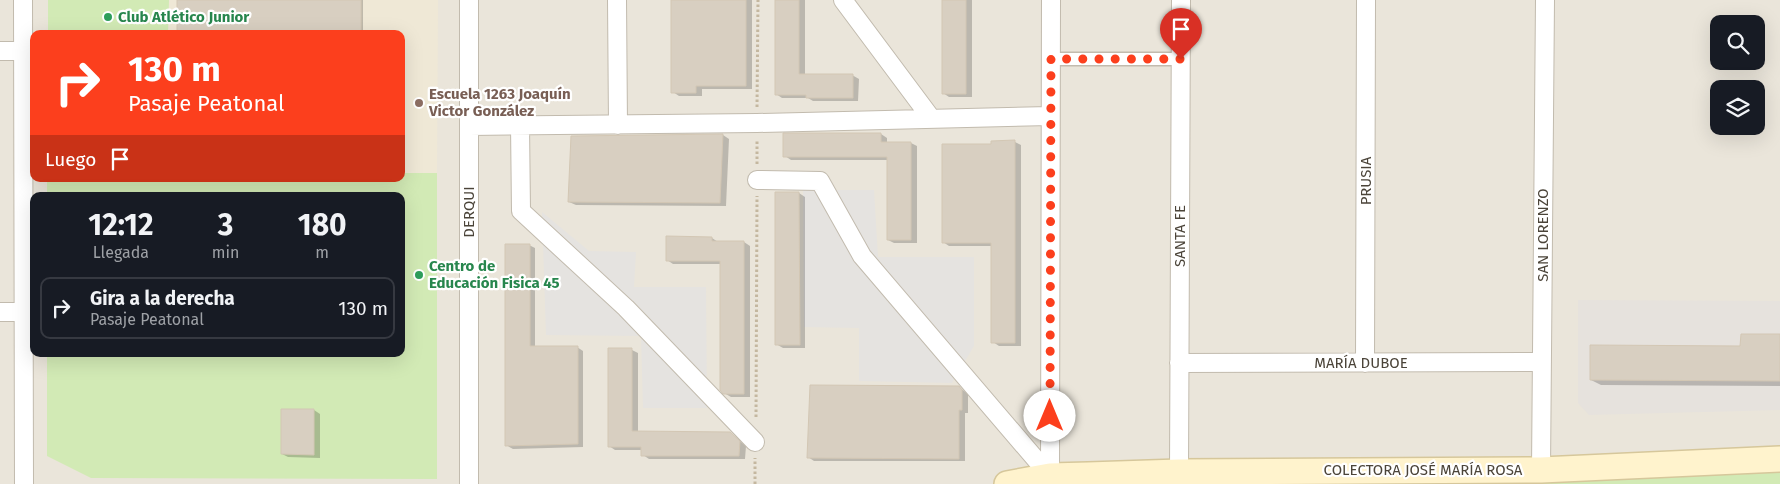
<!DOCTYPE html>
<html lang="es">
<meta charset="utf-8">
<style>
:root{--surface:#171b24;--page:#242831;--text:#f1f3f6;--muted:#9ea1a6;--line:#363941}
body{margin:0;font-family:"Fira Sans",sans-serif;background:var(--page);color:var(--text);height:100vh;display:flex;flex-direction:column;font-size:19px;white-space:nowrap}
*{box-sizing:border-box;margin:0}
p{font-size:16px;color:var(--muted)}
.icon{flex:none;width:28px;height:28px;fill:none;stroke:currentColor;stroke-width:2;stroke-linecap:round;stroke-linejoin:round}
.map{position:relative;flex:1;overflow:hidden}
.drawer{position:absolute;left:30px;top:192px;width:375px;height:165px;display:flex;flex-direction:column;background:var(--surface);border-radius:10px;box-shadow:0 5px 20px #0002}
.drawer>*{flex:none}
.guide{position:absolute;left:30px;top:30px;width:375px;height:152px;border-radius:10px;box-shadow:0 5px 20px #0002;background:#fc3f1d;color:#fff;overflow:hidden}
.buttons{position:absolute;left:1710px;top:15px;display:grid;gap:10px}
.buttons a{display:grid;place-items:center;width:55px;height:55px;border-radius:10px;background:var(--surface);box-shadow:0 5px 20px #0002;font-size:25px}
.pin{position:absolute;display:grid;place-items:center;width:42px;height:42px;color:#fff;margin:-51px -21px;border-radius:50% 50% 50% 0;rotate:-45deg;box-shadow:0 0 5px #0007}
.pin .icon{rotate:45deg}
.me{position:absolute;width:55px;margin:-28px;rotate:0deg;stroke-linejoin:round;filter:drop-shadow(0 0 4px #0008)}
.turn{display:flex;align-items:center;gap:18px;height:105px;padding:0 15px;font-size:22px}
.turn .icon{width:65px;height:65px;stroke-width:2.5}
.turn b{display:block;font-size:35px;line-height:42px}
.then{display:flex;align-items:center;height:48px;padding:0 15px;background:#0003;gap:10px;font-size:19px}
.eta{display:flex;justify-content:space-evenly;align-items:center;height:85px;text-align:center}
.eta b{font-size:30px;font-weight:700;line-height:35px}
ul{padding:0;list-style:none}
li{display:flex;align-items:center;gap:15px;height:62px;margin:0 10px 8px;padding:0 5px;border:2px solid var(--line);border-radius:10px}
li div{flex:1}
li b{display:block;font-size:19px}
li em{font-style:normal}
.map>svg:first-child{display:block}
</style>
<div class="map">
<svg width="1780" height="484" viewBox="0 0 1780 484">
<rect width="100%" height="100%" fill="#f6f3ec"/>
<!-- residential -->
<path fill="#eae5da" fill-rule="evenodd" d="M0,0H1780V484H0ZM1719,24H1756V61H1719ZM34,34H401V179H34ZM1719,89H1756V126H1719ZM34,196H401V354H34Z"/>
<!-- industrial -->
<path fill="#e6e2dd" d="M1578,300L1780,301V410L1589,415L1578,403Z"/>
<!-- education -->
<path fill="#efe8d6" d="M169,0H438L437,173H401V34H168Z"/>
<!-- green -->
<path fill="#d2eab5" d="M48,0H169L168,34H48Z
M401,173H437V479L91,478L47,456V354H401V196H47V179H401Z
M1780,459V484H1007Z"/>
<!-- parking -->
<path fill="#e5e3e0" d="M803,190H874L878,257H974V346L952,383L859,381V328L804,327Z
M542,212L589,251L636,252L634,287H706L707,408H643L641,336L546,335Z"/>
<!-- shadow -->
<path fill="#0003" d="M178,0H363V34H178Z
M673,0H752V89H702V96H679L673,92Z
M776,0H805V75H852L859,79L858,101H813L808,98H782L776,94Z
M943,0H972V97H949L943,93Z
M881,134L887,138V143H911L917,146V243H894L888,240V160H791L785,156Z
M723,135L729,139L726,206L576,205L569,202L572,137Z
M992,142H1015L1021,145V346H999L993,342L992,246H949L943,242Z
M799,193L805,197V348H783L776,344Z
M712,238L718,242H744L750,246V397H731L724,393L721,264H673L667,260Z
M529,245L535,248V347H577L583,351V447L513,449L506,445Z
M1780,335V386L1601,385L1591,380L1742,347Z
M609,350H632L638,353V433H730L746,446L745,459H649L643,455V450H615L609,446Z
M959,387L968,394V413H965V461H814L808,457Z
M282,410H314L320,414V458L288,457L282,454Z"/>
<!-- building -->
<path fill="#d8cfc1" stroke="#d3c7b4" d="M177,0H361V34H177Z
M671,0H746V86H696V93H671Z
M775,0H799V74H853V98H806V95H775Z
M942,0H966V94H942Z
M783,133H881V142H911V240H887V157H783Z
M723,134L720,203L568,202L571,136Z
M1015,140V343H991V243H942V144H991V141Z
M775,192H799L800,345H775Z
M666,236L712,237V241H744V394H723L720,390V261H666Z
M505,244H530V346H578V444L505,446Z
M1741,334H1780V381L1590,380V345L1740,346Z
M608,348H632V431L730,432L740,441L739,456H641V447H608Z
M810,385L959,386L962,390V410H959V459L807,458Z
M281,409H314V455L281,454Z"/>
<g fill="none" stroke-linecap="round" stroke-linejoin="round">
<!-- pedestrian casing -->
<g stroke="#c2bbae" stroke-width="15">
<path id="pedestrian" d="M1051,59H1181"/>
</g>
<!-- minor casing -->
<g stroke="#c2bbae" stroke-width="20">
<path id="minor" d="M23,0L24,484
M617,0L618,125
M843,0L931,118
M0,51H23
M520,125L521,211L626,308L755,442
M469,126L757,123L1050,116
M757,180L820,181L862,256L1050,476
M0,312H25
M1179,363L1542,362
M1365,363L1366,0
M1541,470L1545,0
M1179,472L1181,0
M1050,476L1051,0
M469,484V0"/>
</g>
<!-- secondary casing -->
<g stroke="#d6c79b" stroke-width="28">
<path id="secondary" d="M1007,484L1050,476L1088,475L1179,472L1541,470L1780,459"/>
</g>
<!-- path -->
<path stroke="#c4b79f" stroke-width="3" stroke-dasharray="2.5 2.5" stroke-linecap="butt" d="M757,107L758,0
M757,164V141
M756,417L757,196
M755,484V458"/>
<!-- pedestrian -->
<use href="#pedestrian" stroke="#fff" stroke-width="12"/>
<!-- minor -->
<use href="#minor" stroke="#fff" stroke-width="18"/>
<!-- secondary -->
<use href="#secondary" stroke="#fff3cd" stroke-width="25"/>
</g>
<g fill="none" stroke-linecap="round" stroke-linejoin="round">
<!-- route -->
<path stroke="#fc3f1d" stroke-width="9" stroke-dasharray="0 16.2" d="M1050,416L1051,59H1181"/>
</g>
<!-- markers -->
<g fill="#2e9e5b" stroke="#fff" stroke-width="2">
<circle cx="108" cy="17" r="5"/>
<circle cx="419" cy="275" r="5"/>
</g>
<circle fill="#8d6e63" stroke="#fff" stroke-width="2" cx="419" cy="103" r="5"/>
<g text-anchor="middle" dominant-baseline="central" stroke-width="4.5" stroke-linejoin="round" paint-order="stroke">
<!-- leisure labels -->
<g font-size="15" font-weight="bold" fill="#27864d" stroke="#fff" text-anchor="start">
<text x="118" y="17">Club Atlético Junior</text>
<text x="429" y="266">Centro de<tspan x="429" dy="17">Educación Fisica 45</tspan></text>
</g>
<!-- education labels -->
<g font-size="15" font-weight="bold" fill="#785e54" stroke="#fff" text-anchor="start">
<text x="429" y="94">Escuela 1263 Joaquín<tspan x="429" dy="17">Victor González</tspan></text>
</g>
<!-- street labels -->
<g font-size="15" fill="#4b4439" stroke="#fff">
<text transform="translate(1366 181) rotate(-90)">PRUSIA</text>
<text transform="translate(469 212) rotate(-90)">DERQUI</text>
<text transform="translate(1543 235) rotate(-90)">SAN LORENZO</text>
<text transform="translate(1180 236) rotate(-90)">SANTA FE</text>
<text x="1361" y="363">MARÍA DUBOE</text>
<text x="1423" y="470">COLECTORA JOSÉ MARÍA ROSA</text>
</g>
</g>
</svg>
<div class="buttons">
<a><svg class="icon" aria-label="search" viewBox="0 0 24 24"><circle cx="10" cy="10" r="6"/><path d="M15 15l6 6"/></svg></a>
<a><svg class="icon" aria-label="layers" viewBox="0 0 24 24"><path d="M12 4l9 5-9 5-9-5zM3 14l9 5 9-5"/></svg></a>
</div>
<div class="pin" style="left:1181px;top:59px;background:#d93025"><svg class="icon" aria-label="arrive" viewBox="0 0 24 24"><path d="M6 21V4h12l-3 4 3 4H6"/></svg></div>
<svg class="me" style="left:1050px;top:416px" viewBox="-20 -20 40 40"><circle r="19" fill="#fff"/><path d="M0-13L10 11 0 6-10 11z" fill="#fc3f1d"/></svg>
<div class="guide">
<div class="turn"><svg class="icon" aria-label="right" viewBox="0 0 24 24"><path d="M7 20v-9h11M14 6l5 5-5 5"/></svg><div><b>130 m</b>Pasaje Peatonal</div></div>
<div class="then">Luego<svg class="icon" aria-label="arrive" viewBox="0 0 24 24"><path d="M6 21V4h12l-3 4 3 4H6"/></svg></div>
</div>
<section class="drawer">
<div class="eta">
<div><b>12:12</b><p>Llegada</p></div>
<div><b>3</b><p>min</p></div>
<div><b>180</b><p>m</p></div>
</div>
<ul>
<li><svg class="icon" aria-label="right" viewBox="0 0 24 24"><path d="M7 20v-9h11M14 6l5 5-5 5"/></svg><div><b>Gira a la derecha</b><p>Pasaje Peatonal</p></div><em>130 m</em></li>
</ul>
</section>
</div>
